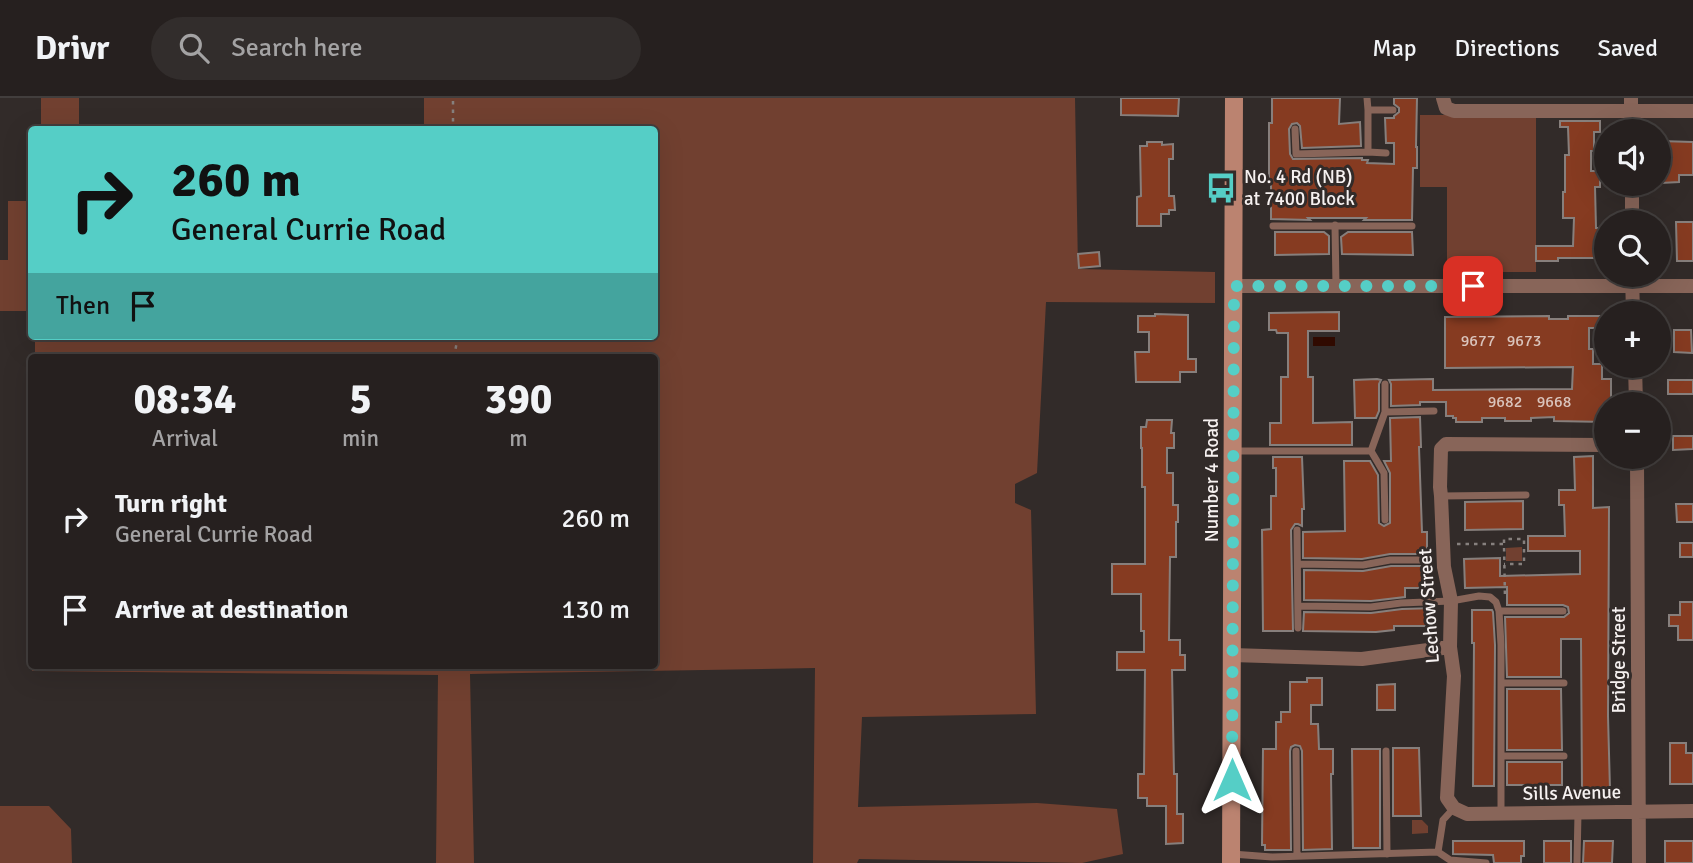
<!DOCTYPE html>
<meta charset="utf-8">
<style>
:root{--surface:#26201f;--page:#322d2c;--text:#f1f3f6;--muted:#a4a3a4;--line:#423e3d}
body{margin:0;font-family:Signika,sans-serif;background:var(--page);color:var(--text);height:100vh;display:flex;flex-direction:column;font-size:26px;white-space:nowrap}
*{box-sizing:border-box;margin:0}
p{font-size:23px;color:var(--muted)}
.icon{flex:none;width:38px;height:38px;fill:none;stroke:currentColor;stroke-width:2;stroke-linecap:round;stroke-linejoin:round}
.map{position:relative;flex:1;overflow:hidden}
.details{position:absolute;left:28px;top:256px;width:630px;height:315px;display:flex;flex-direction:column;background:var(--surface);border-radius:7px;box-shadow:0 7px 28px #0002,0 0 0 2px var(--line)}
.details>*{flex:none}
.guide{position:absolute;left:28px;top:28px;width:630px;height:214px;border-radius:7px;box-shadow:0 7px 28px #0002,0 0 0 2px var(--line);background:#55cec6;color:#111;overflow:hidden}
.buttons{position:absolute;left:1594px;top:21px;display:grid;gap:14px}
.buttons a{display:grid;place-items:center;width:77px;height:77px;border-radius:50%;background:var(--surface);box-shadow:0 7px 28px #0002,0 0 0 2px var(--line);font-size:35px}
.pin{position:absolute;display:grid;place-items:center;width:60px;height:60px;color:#fff;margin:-30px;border-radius:14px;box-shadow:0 4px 10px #0006}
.me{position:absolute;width:77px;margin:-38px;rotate:0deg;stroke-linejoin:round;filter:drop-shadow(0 0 5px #0008)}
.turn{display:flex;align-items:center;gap:24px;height:147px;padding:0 28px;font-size:32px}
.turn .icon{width:91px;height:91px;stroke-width:2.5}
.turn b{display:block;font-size:49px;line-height:60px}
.then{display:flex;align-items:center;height:66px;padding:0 28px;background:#0003;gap:14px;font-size:26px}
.eta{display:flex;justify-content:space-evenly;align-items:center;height:119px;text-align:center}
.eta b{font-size:42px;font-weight:700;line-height:49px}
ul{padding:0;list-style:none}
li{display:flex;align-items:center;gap:21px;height:91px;padding:0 28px}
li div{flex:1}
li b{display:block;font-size:26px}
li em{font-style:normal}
header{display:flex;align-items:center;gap:42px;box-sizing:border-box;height:98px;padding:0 35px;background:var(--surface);border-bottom:2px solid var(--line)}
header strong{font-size:33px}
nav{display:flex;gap:38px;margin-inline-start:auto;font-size:24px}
.search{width:490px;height:63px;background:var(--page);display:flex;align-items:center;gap:18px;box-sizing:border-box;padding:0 24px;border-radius:38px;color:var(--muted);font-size:26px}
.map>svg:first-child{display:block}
</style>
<header>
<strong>Drivr</strong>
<div class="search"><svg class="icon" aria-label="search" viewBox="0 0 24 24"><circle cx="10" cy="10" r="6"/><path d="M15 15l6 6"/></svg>Search here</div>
<nav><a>Map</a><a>Directions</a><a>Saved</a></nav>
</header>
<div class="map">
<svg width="1693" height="765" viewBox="0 0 1693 765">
<rect width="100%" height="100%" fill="#322b29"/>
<!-- green -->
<path fill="#714030" d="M41,0H79V31H41Z
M424,0H1075L1078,171L1215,174V205L1046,204L1037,375L1015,386V405L1031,412L1036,616L862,619L858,709L1037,705L1117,711L1123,756L1082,765L859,761L857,765H813L815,570L470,576L474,765H436L438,577L32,573V567H654V259H35V238H654V32L424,31Z
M1420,17H1536V174H1447V89H1420Z
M8,103H31V213H0V162H8Z
M1522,449V463H1506V450Z
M0,708H49L71,731L72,765H0Z
M1412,722H1422L1428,728V735L1412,736Z"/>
<!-- water -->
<path fill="#300a00" d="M1313,239H1335V248H1313Z"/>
<!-- building -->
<path fill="#863b21" stroke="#877f7c" stroke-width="2" d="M1121,0H1179L1178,18L1121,17Z
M1272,0H1340L1339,26L1360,24L1361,48L1302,50L1300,28L1297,25L1292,26L1289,31L1290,56L1293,61L1362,60V62H1368L1367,65L1394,66V45H1386L1385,20H1394V18L1399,14V10L1394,6V0H1417L1416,49H1417V70H1413L1412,122H1364L1366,120H1308L1310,122L1271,121V86H1269V25H1272Z
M1560,23H1600V34H1594V53H1591V73H1600V89H1595L1596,130H1605L1606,160H1558V163H1536V148H1573L1574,120H1563V94H1565V57H1569L1568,29H1560Z
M1660,43L1693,44V77H1679V84L1661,85Z
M1147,44H1162V47L1173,46V61H1169V98H1174L1175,112H1169V116H1161V128H1137V99L1141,98L1140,48H1147Z
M1676,124H1693V163H1677Z
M1275,134H1324L1329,138V156L1275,157Z
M1348,134H1412L1413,157L1342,156L1341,139Z
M1099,154L1100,168L1079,170L1078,156Z
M1339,214V233H1308V279H1313V325L1352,324V347H1270V325H1281V279H1288V235H1277L1276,232H1269V215Z
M1155,216L1188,217V261H1196V274H1180V284H1136L1135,254H1149V234H1138V218H1155Z
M1549,218V221H1568V218H1601V230H1589V251H1593V266H1602V281H1611V306H1606V324L1554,323V319L1531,320V323H1505V320H1482V324H1456V320H1453V318H1446V304H1420V307L1391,308V286L1389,282L1433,281V292L1572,291L1573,269L1445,270V219Z
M1674,232H1691L1692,255L1674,254Z
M1377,281L1381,282L1379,286V313L1376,320H1355L1354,282Z
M1668,282H1693V296H1668Z
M1420,319L1421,349H1419L1422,434H1427V456H1390L1362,461L1303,460V434L1345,433L1344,363H1370L1378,377L1379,425L1384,428L1390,425V375L1384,363H1391L1390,320Z
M1147,322H1172L1171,335H1174V350H1167V375H1173V407H1178V424H1176V459H1170L1169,542H1180V557H1185V572H1172L1174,676H1177V716H1183V745L1166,746V708H1147V700H1138V676H1144L1145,572H1117V554H1144V533H1141V496H1112V466H1145V389H1142V350H1141V329H1146Z
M1673,338H1693V351L1673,352Z
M1593,358V410L1609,409L1608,618L1610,692H1582L1581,541H1561V579H1507L1505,519H1564L1569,515L1568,509L1563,507H1507V489L1465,490L1464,461L1500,460V478L1580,476V453H1528V438H1565L1564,407H1559V392H1575L1574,359Z
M1273,359H1302L1304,411H1302V428L1298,426H1295L1291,432L1293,533H1263L1262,432L1271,431V398H1276V370H1273Z
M1523,403V431L1465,432V404Z
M1676,406H1693V424H1677Z
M1680,445H1693V459H1680Z
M1391,468H1427V490H1405V499L1371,503L1304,502V472L1363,473Z
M1680,504H1693V542H1678V528H1669V517H1680Z
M1435,510L1434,528H1394V532L1376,534L1303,533L1304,514L1371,515L1402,511Z
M1472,512H1492L1493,514L1495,547L1494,688H1473L1474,545H1472Z
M1307,580H1322V607H1311V626H1318L1319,651H1333V676H1331L1332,751L1303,752L1302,653L1300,648L1295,647L1291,649L1290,653L1291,752H1265V747H1262L1263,651H1276V624H1281V614H1290V584H1307Z
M1395,586V612H1377V587Z
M1507,591H1561L1562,652H1507Z
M1670,645H1686V655H1693V686H1670Z
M1393,650H1419L1421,718H1393Z
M1352,651H1380V750H1353Z
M1507,664H1562V687H1507Z
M1453,743H1524V758H1521V765H1494L1493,757L1453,756Z
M1544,743H1571V765H1544Z
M1584,743H1613L1612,765H1583Z
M1665,743H1693V765H1665Z"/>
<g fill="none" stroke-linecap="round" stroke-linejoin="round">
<!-- path -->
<path stroke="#86807e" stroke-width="2.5" stroke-dasharray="3.5 5" stroke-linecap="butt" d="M453,32V0
M454,259L458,238
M1504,445V441H1524V466H1504
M1457,446H1504L1505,501"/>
<!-- lane -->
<path stroke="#886559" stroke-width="7" d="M1367,0L1368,12V54
M1368,12H1393
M1295,31L1296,56L1368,54L1386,55
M1335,127L1336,188
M1273,128H1412
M1385,286V314L1371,353L1384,375L1385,422
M1385,314L1434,313
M1235,353H1371
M1441,398L1526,397
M1297,432L1298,530
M1298,466L1363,467L1390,462H1428
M1298,508L1371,509L1401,505L1451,503L1479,498L1490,499L1496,504L1499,513L1501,547V715
M1499,513H1563
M1501,585H1564
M1296,653L1297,757
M1386,653L1387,756
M1501,658H1564
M1438,754L1450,762L1486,765
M1232,756L1272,759L1438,754L1443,722L1454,710
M1577,765L1578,715"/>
<!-- street -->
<path stroke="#886559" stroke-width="14" d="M1443,0L1446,10L1454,13H1693
M1631,0V33
M1632,86V124
M1632,177L1633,215
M1234,188H1693
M1635,268L1636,306
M1606,347L1446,346L1441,351L1440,389L1441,398L1444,469L1451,503L1450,549L1454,578L1447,700L1454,710L1467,716L1693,713
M1637,359L1639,765
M1232,557L1362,561L1450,549"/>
<!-- secondary -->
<path stroke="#bb8370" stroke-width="18" d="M1231,765L1234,0"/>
</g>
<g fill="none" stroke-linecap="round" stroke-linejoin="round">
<!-- route -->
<path stroke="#55cec6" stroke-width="12" stroke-dasharray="0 21.6" d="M1232,682L1234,188H1473"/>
</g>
<!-- icons -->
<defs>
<g id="bus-bare" transform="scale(2.415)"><path d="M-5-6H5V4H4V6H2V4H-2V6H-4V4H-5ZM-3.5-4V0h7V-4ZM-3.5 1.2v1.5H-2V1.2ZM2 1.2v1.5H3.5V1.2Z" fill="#55cec6" stroke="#322b29" stroke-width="2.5" paint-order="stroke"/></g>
</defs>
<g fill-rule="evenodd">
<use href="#bus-bare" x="1221" y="90"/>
</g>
<g text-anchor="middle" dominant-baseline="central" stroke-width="6" stroke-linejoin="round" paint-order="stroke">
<!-- number labels -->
<g font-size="16" fill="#dac4bc">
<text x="1478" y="243">9677</text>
<text x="1524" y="243">9673</text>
<text x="1505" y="304">9682</text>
<text x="1554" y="304">9668</text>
</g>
<!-- poi labels -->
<g font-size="19" fill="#f6f1f0" stroke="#322b29" text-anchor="start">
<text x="1244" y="79">No. 4 Rd (NB)<tspan x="1244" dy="22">at 7400 Block</tspan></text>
</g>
<!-- street labels -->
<g font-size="19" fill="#f6f1f0" stroke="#322b29">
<text transform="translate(1212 382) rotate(-90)">Number 4 Road</text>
<text transform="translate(1429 508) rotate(-94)">Lechow Street</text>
<text transform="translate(1619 562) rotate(-90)">Bridge Street</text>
<text transform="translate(1572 695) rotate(-1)">Sills Avenue</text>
</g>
</g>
</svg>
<div class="buttons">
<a><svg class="icon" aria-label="sound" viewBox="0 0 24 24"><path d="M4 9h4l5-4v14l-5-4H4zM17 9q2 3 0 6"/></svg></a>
<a><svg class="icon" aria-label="search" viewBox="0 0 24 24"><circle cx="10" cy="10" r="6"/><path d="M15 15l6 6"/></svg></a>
<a>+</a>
<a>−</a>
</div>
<div class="pin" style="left:1473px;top:188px;background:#d93025"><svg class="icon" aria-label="arrive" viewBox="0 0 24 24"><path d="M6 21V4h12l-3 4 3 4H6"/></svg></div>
<svg class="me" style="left:1232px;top:682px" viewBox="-20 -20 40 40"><path d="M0-17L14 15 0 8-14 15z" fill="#55cec6" stroke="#fff" stroke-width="4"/></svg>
<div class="guide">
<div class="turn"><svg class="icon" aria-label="right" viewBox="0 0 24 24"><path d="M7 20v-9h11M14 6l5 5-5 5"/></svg><div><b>260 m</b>General Currie Road</div></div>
<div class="then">Then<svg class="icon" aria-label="arrive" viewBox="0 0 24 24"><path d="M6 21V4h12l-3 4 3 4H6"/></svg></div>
</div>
<section class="details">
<div class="eta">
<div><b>08:34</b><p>Arrival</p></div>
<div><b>5</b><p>min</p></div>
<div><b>390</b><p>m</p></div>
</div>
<ul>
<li><svg class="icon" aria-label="right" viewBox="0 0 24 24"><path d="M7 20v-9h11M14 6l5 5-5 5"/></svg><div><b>Turn right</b><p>General Currie Road</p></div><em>260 m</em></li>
<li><svg class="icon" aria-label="arrive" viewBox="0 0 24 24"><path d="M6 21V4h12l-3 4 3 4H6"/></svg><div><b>Arrive at destination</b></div><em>130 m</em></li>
</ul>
</section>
</div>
